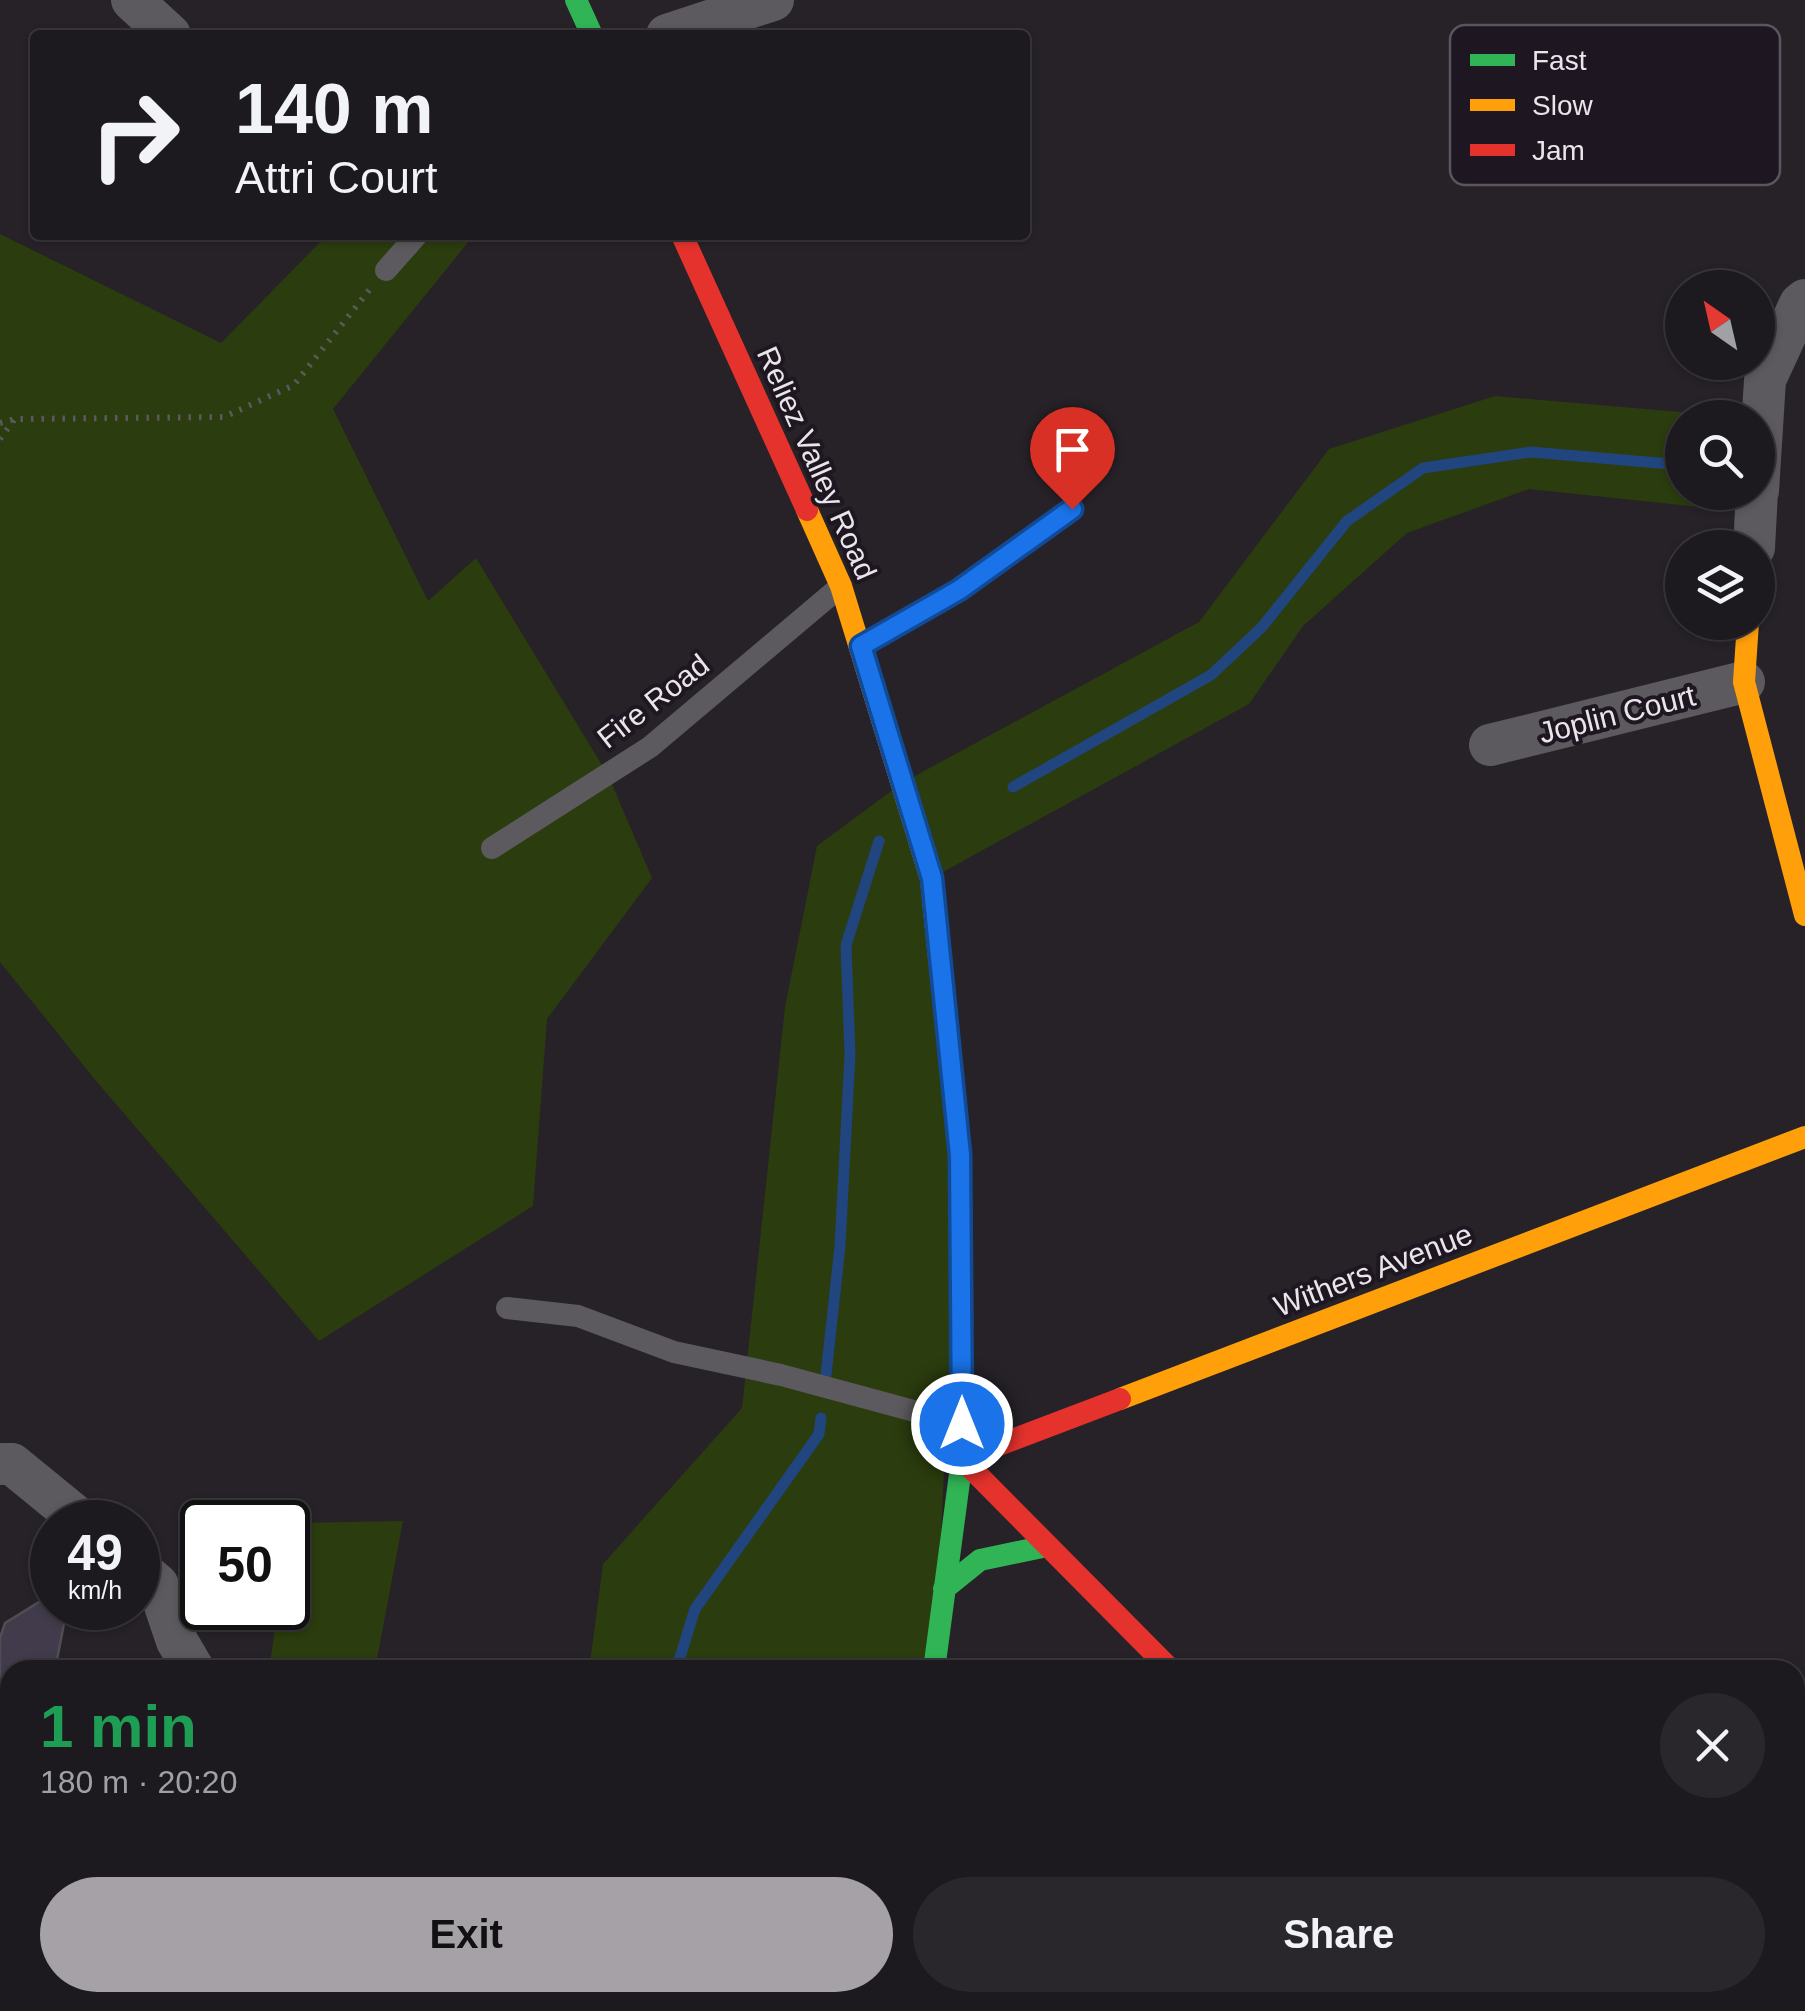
<!DOCTYPE html>
<meta charset="utf-8">
<style>
:root{--surface:#1c1a1e;--page:#29272b;--text:#f1f3f6;--muted:#a0a1a4;--line:#3a383c;--accent:#a5a1a7}
body{margin:0;font-family:Arial,sans-serif;background:var(--page);color:var(--text);height:100vh;display:flex;flex-direction:column;font-size:38px;white-space:nowrap}
*{box-sizing:border-box;margin:0}
p{font-size:32px;color:var(--muted)}
.icon{flex:none;width:55px;height:55px;fill:none;stroke:currentColor;stroke-width:2;stroke-linecap:round;stroke-linejoin:round}
.map{position:relative;flex:1;overflow:hidden}
.sheet{position:absolute;left:0px;top:1660px;width:1805px;height:352px;display:flex;flex-direction:column;background:var(--surface);border-radius:30px 30px 0 0;box-shadow:0 2px 8px #0004,0 0 0 2px var(--line)}
.sheet>*{flex:none}
.banner{position:absolute;left:30px;top:30px;width:1000px;height:210px;border-radius:10px;box-shadow:0 2px 8px #0004,0 0 0 2px var(--line);background:#1c1a1e;color:var(--text);overflow:hidden}
.needle{width:65px;rotate:326deg}
.tools{position:absolute;left:1665px;top:270px;display:grid;gap:20px}
.tools a{display:grid;place-items:center;width:110px;height:110px;border-radius:50%;background:var(--surface);box-shadow:0 2px 8px #0004,0 0 0 2px var(--line);font-size:50px}
.speed{position:absolute;left:30px;top:1500px;display:flex;gap:20px;font-size:50px;font-weight:700;text-align:center}
.speed>*{display:grid;place-content:center;width:130px;height:130px;border-radius:50%;background:var(--surface);box-shadow:0 2px 8px #0004,0 0 0 2px var(--line);line-height:1}
.speed small{font-size:25px;font-weight:400}
.speed .limit{border:5px solid #111;border-radius:15px;background:#fff;color:#111}
.pin{position:absolute;display:grid;place-items:center;width:85px;height:85px;color:#fff;margin:-102px -42px;border-radius:50% 50% 50% 0;rotate:-45deg;box-shadow:0 0 10px #0007}
.pin .icon{rotate:45deg}
.me{position:absolute;width:110px;margin:-55px;rotate:0deg;stroke-linejoin:round;filter:drop-shadow(0 0 8px #0008)}
.turn{display:flex;align-items:center;gap:35px;height:210px;padding:0 40px;font-size:45px}
.turn .icon{width:130px;height:130px;stroke-width:2.5}
.turn b{display:block;font-size:70px;line-height:85px}
.round{display:grid;place-items:center;flex:none;width:105px;height:105px;border-radius:52px;background:var(--page)}
.overview{display:flex;align-items:center;justify-content:space-between;height:170px;padding:0 40px}
h1{font-size:60px;font-weight:700;line-height:75px;color:#1e9e55}
.action{display:flex;gap:20px;margin-top:auto;padding:20px 40px}
.action a{flex:1;height:115px;border-radius:60px;background:var(--accent);color:#111;font-size:40px;font-weight:700;line-height:115px;text-align:center}
.action a+a{background:var(--page);color:var(--text)}
.map>svg:first-child{display:block}
</style>
<div class="map">
<svg width="1805" height="2011" viewBox="0 0 1805 2011">
<rect width="100%" height="100%" fill="#262228"/>
<!-- green -->
<path fill="#2b3c0e" d="M0,234L221,343L327,235H474L333,409L428,601L476,558L608,775L652,878L547,1019L533,1206L319,1341L97,1082L0,962Z
M1495,396L1738,417L1682,418V492L1757,493L1756,513L1529,489L1407,533L1303,626L1249,704L932,878L960,1155L934,1670H589L603,1564L742,1408L785,1007L817,846L902,783L1199,622L1329,449Z
M403,1521L375,1670H269L278,1608H288V1548L291,1523Z
M50,2002H460L461,2003L460,2011H47Z"/>
<g fill="none" stroke-linecap="round" stroke-linejoin="round">
<!-- stream -->
<path stroke="#21457f" stroke-width="11" d="M1013,787L1211,675L1262,627L1347,521L1423,468L1531,452L1682,465
M826,1375L840,1246L850,1055L846,945L879,841
M676,1670L695,1609L819,1434L821,1418"/>
</g>
<!-- building -->
<path fill="#413b4b" stroke="#504e53" stroke-width="2.5" d="M52,1594V1608H67L55,1670H10V1694L0,1691V1638L5,1623Z"/>
<g fill="none" stroke-linecap="round" stroke-linejoin="round">
<!-- path -->
<path stroke="#5c595d" stroke-width="6" stroke-dasharray="2.5 8" stroke-linecap="butt" d="M0,423L15,419L224,417L294,385L370,289
M0,439L14,420"/>
<!-- lane -->
<path stroke="#5c5a5e" stroke-width="22" d="M386,270L417,235
M492,848L650,747L841,586
M507,1308L578,1316L674,1352L781,1375L962,1424"/>
<!-- street -->
<path stroke="#5c5a5e" stroke-width="42" d="M132,0L170,35
M667,35L773,0
M1758,491L1765,380L1800,304L1805,300
M1754,548L1757,492
M1490,745L1744,682
M0,1464H12L83,1522
M138,1568L158,1585L177,1641L194,1670
M1502,2002L1512,2011"/>
<!-- fast -->
<path stroke="#30b455" stroke-width="22" d="M576,0L592,35
M944,1589L980,1560L1047,1546
M934,1670L962,1459L960,1155L938,948
M904,2002V2011"/>
<!-- slow -->
<path stroke="#ff9f0a" stroke-width="22" d="M807,510L841,586L931,879L938,948
M1748,622L1744,682L1805,915
M1120,1399L1805,1137"/>
<!-- jam -->
<path stroke="#e5322d" stroke-width="22" d="M682,235L807,510
M861,646L959,590L1073,509
M1120,1399L962,1459L1171,1670"/>
</g>
<g fill="none" stroke-linecap="round" stroke-linejoin="round">
<!-- route casing -->
<g stroke="#114b97" stroke-width="25">
<path id="route" d="M962,1424L960,1155L932,878L861,646L959,590L1072,509"/>
</g>
<!-- route -->
<use href="#route" stroke="#1a73e8" stroke-width="18"/>
</g>
<g text-anchor="middle" dominant-baseline="central" stroke-width="8" stroke-linejoin="round" paint-order="stroke">
<!-- street labels -->
<g font-size="30" fill="#e9e5eb" stroke="#1e1721">
<text transform="translate(817 463) rotate(66)">Reliez Valley Road</text>
<text transform="translate(653 701) rotate(-38)">Fire Road</text>
<text transform="translate(1617 714) rotate(-14)">Joplin Court</text>
<text transform="translate(1373 1270) rotate(-21)">Withers Avenue</text>
</g>
</g>
<!-- legend -->
<rect x="1450" y="25" width="330" height="160" rx="15" fill="#1e1721" stroke="#5b555e" stroke-width="2.5"/>
<rect x="1470" y="54" width="45" height="12" fill="#30b455"/>
<rect x="1470" y="99" width="45" height="12" fill="#ff9f0a"/>
<rect x="1470" y="144" width="45" height="12" fill="#e5322d"/>
<g font-size="28" fill="#e9e5eb">
<text x="1532" y="70">Fast</text>
<text x="1532" y="115">Slow</text>
<text x="1532" y="160">Jam</text>
</g>
</svg>
<div class="tools">
<a><svg class="needle" viewBox="-14 -14 28 28"><path d="M0-13l5 13h-10z" fill="#e53935"/><path d="M0 13l5-13h-10z" fill="#a0a1a4"/></svg></a>
<a><svg class="icon" aria-label="search" viewBox="0 0 24 24"><circle cx="10" cy="10" r="6"/><path d="M15 15l6 6"/></svg></a>
<a><svg class="icon" aria-label="layers" viewBox="0 0 24 24"><path d="M12 4l9 5-9 5-9-5zM3 14l9 5 9-5"/></svg></a>
</div>
<div class="speed"><div>49<small>km/h</small></div><div class="limit">50</div></div>
<div class="pin" style="left:1072px;top:509px;background:#d93025"><svg class="icon" aria-label="arrive" viewBox="0 0 24 24"><path d="M6 21V4h12l-3 4 3 4H6"/></svg></div>
<svg class="me" style="left:962px;top:1424px" viewBox="-20 -20 40 40"><circle r="17" fill="#1a73e8" stroke="#fff" stroke-width="3"/><path d="M0-11L8 9 0 5-8 9z" fill="#fff"/></svg>
<div class="banner">
<div class="turn"><svg class="icon" aria-label="right" viewBox="0 0 24 24"><path d="M7 20v-9h11M14 6l5 5-5 5"/></svg><div><b>140 m</b>Attri Court</div></div>
</div>
<section class="sheet">
<div class="overview"><div><h1>1 min</h1><p>180 m · 20:20</p></div><a class="round"><svg class="icon" aria-label="close" viewBox="0 0 24 24"><path d="M6 6l12 12M18 6L6 18"/></svg></a></div>
<div class="action"><a>Exit</a><a>Share</a></div>
</section>
</div>
